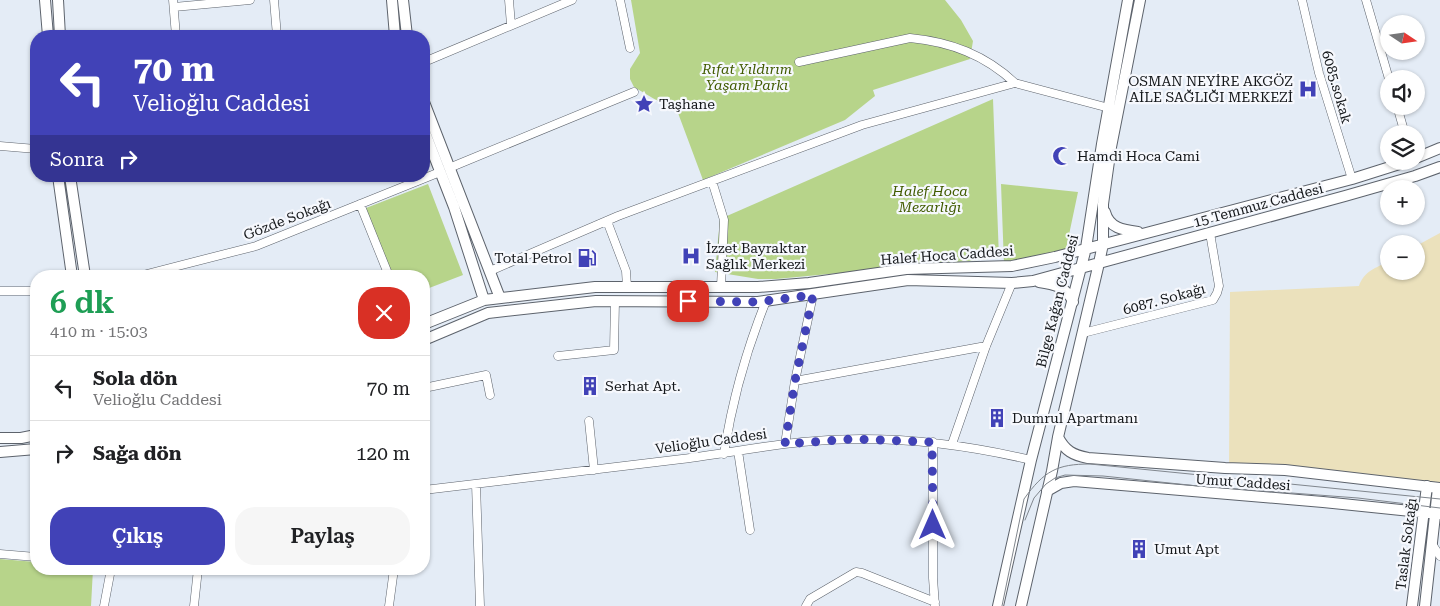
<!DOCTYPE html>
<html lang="tr">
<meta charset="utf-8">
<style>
:root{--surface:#fff;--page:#f6f6f6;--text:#202124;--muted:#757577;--line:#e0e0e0;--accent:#4142b7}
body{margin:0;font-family:"Roboto Serif",serif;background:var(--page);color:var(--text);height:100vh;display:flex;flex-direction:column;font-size:19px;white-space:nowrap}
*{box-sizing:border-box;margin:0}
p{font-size:16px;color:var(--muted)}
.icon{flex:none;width:28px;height:28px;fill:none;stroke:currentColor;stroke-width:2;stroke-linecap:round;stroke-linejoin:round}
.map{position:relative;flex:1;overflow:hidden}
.details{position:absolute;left:30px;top:270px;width:400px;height:305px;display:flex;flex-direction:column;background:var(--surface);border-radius:20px;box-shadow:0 1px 4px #0004}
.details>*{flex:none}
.banner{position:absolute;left:30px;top:30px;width:400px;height:152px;border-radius:20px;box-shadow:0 1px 4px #0004;background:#4142b7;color:#fff;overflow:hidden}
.needle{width:32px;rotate:103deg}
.controls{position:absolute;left:1380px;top:15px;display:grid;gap:10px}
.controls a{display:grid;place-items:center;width:45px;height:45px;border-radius:50%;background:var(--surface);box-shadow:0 1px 4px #0004;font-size:25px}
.pin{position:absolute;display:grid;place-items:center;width:42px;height:42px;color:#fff;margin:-21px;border-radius:10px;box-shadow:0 2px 8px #0006}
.me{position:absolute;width:55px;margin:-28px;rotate:0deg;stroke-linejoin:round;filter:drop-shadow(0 0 4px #0008)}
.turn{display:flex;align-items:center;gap:18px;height:105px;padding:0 20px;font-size:22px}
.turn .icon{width:65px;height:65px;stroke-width:2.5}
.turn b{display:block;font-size:35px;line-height:42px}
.then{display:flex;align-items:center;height:48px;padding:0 20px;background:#0003;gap:10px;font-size:19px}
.round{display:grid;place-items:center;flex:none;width:52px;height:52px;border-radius:20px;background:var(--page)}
.headline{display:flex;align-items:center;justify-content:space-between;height:85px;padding:0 20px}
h1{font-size:30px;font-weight:600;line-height:38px;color:#1e9e55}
.cta{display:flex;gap:10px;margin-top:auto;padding:10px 20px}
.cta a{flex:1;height:58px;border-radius:20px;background:var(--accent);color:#fff;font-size:20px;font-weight:600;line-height:58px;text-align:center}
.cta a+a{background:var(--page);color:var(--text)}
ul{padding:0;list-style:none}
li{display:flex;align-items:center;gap:15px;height:65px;padding:0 20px;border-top:1px solid var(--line)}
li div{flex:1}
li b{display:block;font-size:19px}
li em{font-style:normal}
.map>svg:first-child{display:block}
</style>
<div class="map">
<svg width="1440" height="606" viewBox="0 0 1440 606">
<rect width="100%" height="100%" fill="#e4ecf6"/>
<!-- green -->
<path fill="#b7d48a" d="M631,0H945L961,20L973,41L970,59L873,90L875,96L845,120L703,180L678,113L634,87L630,79V69L640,53Z
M993,99L999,258L776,279H758L715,272L720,219Z
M428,184L463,275L424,290V276H392L366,208Z
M1001,184L1078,192L1066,249L1042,257L1004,264Z
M0,559L36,562V569H93L91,606H0Z"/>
<!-- sand -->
<path fill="#ebe1bc" d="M1440,233V488L1352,478L1229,470L1230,292L1359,286C1364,271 1376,268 1389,261V271H1416V246Z"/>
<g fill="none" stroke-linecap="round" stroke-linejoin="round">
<!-- street casing -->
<g stroke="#5d636c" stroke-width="9">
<path id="street" d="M173,0L176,36
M274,0L277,36
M509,0L511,25
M620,0L630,48
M1302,0L1319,73L1352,179
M1366,0L1389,79
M174,7L250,0
M424,62L572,0
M799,62L910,38C951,42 985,55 1015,83
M1397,106L1405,134
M0,146L36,149
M449,168L634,92
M712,181L724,220L721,287
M360,204L389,276
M607,221L626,271L627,287
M490,271L618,216L862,125L1015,83L1109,108
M139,276L256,246L440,172
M0,291H36
M1083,333L1213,300L1217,293L1219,286L1210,233
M558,356L614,350L615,301
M795,381L986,346
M424,388L486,375L490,395
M589,421L594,470
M933,442V578L935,606
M785,444L795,381L813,295
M952,444L986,346L1012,283
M738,451L750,530
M724,454C732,401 746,351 766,301
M476,484L480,606
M424,490C510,480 596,469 682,459C722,454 762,446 802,442C880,434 955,442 1031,460
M1432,544L1440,556
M0,554L36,557
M104,606L111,569
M194,606L198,569
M389,606L394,569
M806,606L810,599L856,572L862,573L935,602"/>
</g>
<!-- secondary casing -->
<g stroke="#5d636c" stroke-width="12">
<path id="secondary" d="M45,0L48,36
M58,0L60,36
M392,0L395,36
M403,0L407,36
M424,102L500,298
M424,130L454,207L484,300
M1416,158L1440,148
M58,176L72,276
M70,176L85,276
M1105,212C1109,228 1123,230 1138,232
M1039,282C1054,284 1067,287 1073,302
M424,324L484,300L595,287H758L809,283L906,269L1012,266L1055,257L1352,179L1409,161
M424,340L488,313L596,301L758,302L908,280L1012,283L1033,281L1345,196L1415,176L1440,167
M1058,437C1065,451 1073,455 1088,458L1225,468L1285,470L1440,488
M0,438H21L36,435
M0,452L36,449
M1047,491L1061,483L1074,481L1323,502L1440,514
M998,606L1031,460L1086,248L1102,144L1128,0
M1021,606L1052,471L1058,437L1099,263L1103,244V204L1111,147L1140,0
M1412,606L1427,486
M1425,606L1438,488"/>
</g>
<!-- street -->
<use href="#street" stroke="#fff" stroke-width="8"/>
<!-- secondary -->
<use href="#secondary" stroke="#fff" stroke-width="10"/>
<!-- tram -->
<path stroke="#80868d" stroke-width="1" d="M1025,520L1034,498L1046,484L1055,478L1065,475L1103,476L1198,486L1358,498L1440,508
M1002,606L1024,499C1044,471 1057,464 1090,464L1440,499"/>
</g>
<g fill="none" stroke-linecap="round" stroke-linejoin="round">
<!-- route -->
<path stroke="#4142b7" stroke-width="9" stroke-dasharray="0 16.2" d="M688,301L758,302L813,295L795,381L785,444L853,439L932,442L933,525"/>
</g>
<!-- icons -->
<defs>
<g id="hospital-bare" transform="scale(1.5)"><path d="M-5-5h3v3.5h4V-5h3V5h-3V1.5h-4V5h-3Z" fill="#4142b7" stroke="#f6f8fd" stroke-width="2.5" paint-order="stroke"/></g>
<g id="sight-bare" transform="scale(1.5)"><path d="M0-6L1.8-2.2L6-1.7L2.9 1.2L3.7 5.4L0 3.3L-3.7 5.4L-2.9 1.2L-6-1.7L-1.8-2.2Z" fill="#4142b7" stroke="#f6f8fd" stroke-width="2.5" paint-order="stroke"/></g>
<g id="mosque-bare" transform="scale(1.5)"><path d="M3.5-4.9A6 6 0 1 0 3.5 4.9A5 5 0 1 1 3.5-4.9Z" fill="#4142b7" stroke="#f6f8fd" stroke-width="2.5" paint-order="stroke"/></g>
<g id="fuel-bare" transform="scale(1.5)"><path d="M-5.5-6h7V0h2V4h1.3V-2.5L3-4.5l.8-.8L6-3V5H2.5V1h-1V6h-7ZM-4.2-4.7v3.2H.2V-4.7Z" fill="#4142b7" stroke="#f6f8fd" stroke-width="2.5" paint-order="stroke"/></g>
<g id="building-bare" transform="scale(1.5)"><path d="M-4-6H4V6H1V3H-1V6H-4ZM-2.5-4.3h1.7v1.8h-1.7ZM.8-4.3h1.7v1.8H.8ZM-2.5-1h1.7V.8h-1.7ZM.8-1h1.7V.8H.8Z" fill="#4142b7" stroke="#f6f8fd" stroke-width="2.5" paint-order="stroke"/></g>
</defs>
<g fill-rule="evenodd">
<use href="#hospital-bare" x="1308" y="89"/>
<use href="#sight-bare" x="644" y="104"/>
<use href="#mosque-bare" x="1062" y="156"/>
<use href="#hospital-bare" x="691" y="256"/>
<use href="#fuel-bare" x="587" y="258"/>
<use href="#building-bare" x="590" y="386"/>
<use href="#building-bare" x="997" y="418"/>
<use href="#building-bare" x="1139" y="549"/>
</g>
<g text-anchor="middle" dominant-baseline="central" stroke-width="4.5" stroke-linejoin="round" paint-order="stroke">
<!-- park labels -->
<g font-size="14" font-style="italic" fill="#415b00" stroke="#f6f8fd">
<text x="747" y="69">Rıfat Yıldırım<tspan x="747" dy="16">Yaşam Parkı</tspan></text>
<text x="930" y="191">Halef Hoca<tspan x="930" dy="16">Mezarlığı</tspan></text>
</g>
<!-- poi labels -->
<g font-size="14" fill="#15181b" stroke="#f6f8fd" text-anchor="start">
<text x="1293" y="81" text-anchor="end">OSMAN NEYİRE AKGÖZ<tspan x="1293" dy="16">AİLE SAĞLIĞI MERKEZİ</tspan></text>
<text x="659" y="104">Taşhane</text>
<text x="1077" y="156">Hamdi Hoca Cami</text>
<text x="706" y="248">İzzet Bayraktar<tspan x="706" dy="16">Sağlık Merkezi</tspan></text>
<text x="572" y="258" text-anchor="end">Total Petrol</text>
<text x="605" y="386">Serhat Apt.</text>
<text x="1012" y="418">Dumrul Apartmanı</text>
<text x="1154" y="549">Umut Apt</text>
</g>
<!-- street labels -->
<g font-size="14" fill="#15181b" stroke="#f6f8fd">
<text transform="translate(1337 87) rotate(74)">6085.sokak</text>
<text transform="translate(1258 205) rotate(-15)">15 Temmuz Caddesi</text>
<text transform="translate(287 219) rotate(-21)">Gözde Sokağı</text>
<text transform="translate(947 255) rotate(-4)">Halef Hoca Caddesi</text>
<text transform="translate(1164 299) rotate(-15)">6087. Sokağı</text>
<text transform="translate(1057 301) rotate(-76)">Bilge Kağan Caddesi</text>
<text transform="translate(711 441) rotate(-8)">Velioğlu Caddesi</text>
<text transform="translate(1243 482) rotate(4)">Umut Caddesi</text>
<text transform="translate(1406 544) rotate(-83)">Taslak Sokağı</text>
</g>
</g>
</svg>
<div class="controls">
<a><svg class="needle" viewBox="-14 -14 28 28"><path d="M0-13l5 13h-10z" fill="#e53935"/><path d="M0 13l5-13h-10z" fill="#757577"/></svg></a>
<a><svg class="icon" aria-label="sound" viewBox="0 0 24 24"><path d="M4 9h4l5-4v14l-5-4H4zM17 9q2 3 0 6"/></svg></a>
<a><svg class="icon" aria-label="layers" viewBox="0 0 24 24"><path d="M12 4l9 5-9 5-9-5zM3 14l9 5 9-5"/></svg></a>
<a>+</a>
<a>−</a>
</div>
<div class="pin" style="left:688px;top:301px;background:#d93025"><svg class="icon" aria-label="arrive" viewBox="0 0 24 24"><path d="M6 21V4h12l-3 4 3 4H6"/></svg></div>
<svg class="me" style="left:933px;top:525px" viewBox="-20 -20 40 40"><path d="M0-17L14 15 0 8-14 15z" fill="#4142b7" stroke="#fff" stroke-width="4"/></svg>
<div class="banner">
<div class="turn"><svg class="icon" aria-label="left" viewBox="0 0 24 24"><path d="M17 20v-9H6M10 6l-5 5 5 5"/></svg><div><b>70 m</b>Velioğlu Caddesi</div></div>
<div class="then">Sonra<svg class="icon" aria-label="right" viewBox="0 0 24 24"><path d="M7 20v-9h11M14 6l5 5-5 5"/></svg></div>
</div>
<section class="details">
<div class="headline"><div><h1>6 dk</h1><p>410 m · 15:03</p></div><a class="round" style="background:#d93025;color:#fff"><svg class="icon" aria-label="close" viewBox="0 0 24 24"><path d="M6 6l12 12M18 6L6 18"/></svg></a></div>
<ul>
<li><svg class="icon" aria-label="left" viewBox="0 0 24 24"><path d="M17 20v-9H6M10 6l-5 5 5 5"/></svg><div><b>Sola dön</b><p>Velioğlu Caddesi</p></div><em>70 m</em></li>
<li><svg class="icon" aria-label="right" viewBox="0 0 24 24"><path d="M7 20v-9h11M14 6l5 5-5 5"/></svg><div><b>Sağa dön</b></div><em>120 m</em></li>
</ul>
<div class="cta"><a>Çıkış</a><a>Paylaş</a></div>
</section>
</div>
